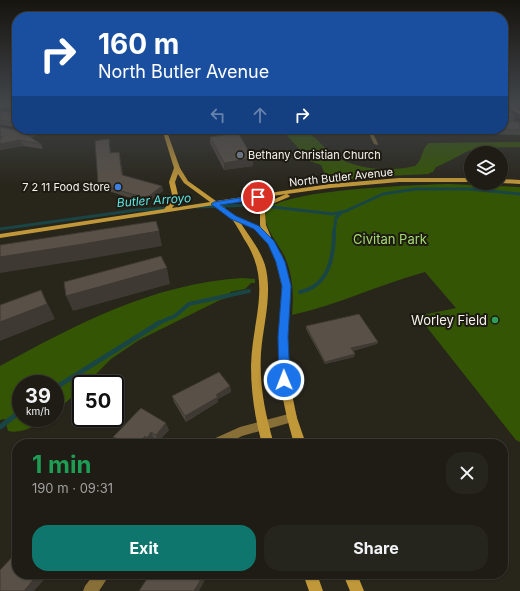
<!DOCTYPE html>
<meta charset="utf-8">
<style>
:root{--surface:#1e1c14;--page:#26251d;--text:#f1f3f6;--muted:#a1a1a0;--line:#3c3a34;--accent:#0f766e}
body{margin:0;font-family:Inter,sans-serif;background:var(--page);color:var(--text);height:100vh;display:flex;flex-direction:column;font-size:15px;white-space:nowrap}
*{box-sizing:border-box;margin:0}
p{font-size:13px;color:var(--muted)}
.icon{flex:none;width:22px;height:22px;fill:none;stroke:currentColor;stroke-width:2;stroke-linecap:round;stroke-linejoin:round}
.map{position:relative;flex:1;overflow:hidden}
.panel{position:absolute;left:12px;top:439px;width:496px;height:140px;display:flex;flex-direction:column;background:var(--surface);border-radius:16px;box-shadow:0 1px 3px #0004,0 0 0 1px var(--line)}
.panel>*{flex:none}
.hud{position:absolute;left:12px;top:12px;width:496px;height:122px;border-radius:16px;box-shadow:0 1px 3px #0004,0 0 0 1px var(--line);background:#1a4fa0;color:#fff;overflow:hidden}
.controls{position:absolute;left:464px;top:146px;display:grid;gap:8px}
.controls a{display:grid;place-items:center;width:44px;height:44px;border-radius:50%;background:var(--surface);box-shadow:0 1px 3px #0004,0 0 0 1px var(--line);font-size:20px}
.speed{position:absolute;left:12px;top:375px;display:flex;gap:8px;font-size:20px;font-weight:700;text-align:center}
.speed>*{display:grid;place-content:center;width:52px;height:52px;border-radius:50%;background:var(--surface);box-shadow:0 1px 3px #0004,0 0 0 1px var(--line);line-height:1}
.speed small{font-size:10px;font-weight:400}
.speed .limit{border:2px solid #111;border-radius:6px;background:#fff;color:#111}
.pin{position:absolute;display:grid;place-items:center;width:34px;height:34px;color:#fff;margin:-17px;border:2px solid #fff;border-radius:50%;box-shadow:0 1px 4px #0007}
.me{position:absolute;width:44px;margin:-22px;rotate:359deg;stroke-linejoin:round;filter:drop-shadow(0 0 3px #0008)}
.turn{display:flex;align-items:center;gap:14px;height:84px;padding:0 20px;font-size:18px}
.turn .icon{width:52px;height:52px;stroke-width:2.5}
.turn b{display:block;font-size:28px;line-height:34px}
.lanes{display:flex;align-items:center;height:38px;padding:0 20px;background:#0003;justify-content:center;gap:20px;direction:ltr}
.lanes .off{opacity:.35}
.round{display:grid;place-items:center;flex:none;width:42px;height:42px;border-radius:16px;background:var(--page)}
.overview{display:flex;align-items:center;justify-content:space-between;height:68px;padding:0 20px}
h1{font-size:24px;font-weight:700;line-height:30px;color:#1e9e55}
.button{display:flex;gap:8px;margin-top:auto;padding:8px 20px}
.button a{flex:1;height:46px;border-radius:16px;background:var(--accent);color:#fff;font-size:16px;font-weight:700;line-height:46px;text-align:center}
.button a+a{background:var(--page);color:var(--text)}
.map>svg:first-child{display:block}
</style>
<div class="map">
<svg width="520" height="591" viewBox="0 0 520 591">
<rect width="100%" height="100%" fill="#28251b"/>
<!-- green -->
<path fill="#345604" d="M281,129C287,129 294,128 299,129C316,133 323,150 338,158C363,170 387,172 415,166C423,160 421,149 429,143L520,142V147C505,148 477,146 464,153C454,158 446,163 436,167L433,172L429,173V174L387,176L328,181L321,165L307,160L302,152Z
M448,184L520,187V442L516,440L418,316L456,308L425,272C380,284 338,305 292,315C294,294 293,275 284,255C278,243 260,223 267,210C285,189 417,185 448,184Z
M242,278L255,279V283H251L245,289L230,292V297L220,300L139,340L111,359L86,384H81V389L55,412V384H21V418H46C34,426 23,434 8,431L5,419L0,420V366C77,324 152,284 242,278Z"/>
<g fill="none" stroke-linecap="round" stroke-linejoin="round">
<!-- stream-far2 -->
<path stroke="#1a4545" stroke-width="3" d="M196,207L255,205L333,214L346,211L383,194L416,189H469L520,194
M0,229L137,210L170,208
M334,232L336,218L341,213"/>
<!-- stream-far1 -->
<path stroke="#1a4545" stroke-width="4" d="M300,292C329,286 334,257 334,231
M156,324L175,316L189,304L249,291"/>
<!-- stream -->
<path stroke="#1a4545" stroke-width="5" d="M55,388L159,323
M0,427L21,411"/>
<!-- street -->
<path fill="#886f38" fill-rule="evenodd" d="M6,104H11L0,109V106Z
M503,104H508L520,111V114Z
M367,129H371L378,144V145L374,144Z
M292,413L296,415L297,418L296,421L242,436L226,444H209L211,440L240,427Z
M94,574H110L99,591H83L85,586Z"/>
<!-- secondary -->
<path fill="#c19839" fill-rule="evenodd" d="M162,129H166L180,168L188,181L216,201L330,184L399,178H471V182H399L330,188L287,194L290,196L289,197L272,204L265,212L266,225L271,237L270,238L282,255L290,286L287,337L289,380L297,418L306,444H294L287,418L279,380V337L282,286L274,255L268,244L254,228L240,222C249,236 260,249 265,265C273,294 263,324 261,353C259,384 265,414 274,444H262C255,418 251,393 251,366C252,319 273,282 244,239C240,232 236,224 231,218C226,213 219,210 214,205L0,238V234L164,209L173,199L169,182L174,168ZM178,174L184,183L210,202L172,208L179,199L175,182ZM286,194L268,202L260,211V225L261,229L258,226L235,216L220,204Z
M501,179L520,180V184L501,183Z
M303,574H317L323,591H309Z
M343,574H357L364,591H350Z"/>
</g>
<!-- wall -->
<path fill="#4d463e" d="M503,104L511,110L509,111L515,117L513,121H504L520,123V135L437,132V133H421L418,129H503Z
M511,104H520V109Z
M0,111L16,118L15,127L0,125Z
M0,127L20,131L24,129H67L41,132L40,130L32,138L41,144L43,149L23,146L0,150Z
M333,129H357L356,133H335Z
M210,137L253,166L224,170L210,143Z
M109,139L111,153L119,152L123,175L162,186L163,191L150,201L143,202L99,188L98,184Z
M306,326L378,342L377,344L353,351L355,354L354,357L325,364L306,329Z
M230,386L231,392L218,399V402L186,422L174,402L172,396Z
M169,430L158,442L154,439L150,444L147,443L146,444H111L115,440L113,437Z"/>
<!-- shaded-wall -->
<path fill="#3e3932" d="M513,106L511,110L504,111L506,107Z
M14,113L16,118L15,127L13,122Z
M34,129H67L41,132L40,130L29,140L27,135Z
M101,129H116L102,131Z
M20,140L23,146L0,150V144Z
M253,158V166L224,170V163Z
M162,186L163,191L150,201L143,202L142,197Z
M159,231L162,246L82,260L0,273V257Z
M167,268L170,284L73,311L66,296Z
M41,290L55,319L0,341V322Z
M378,342L377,344L350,351L351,348Z
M355,354L354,357L325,364V362Z
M230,386L231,392L218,399V402L186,422L185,416L216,395Z
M166,423L169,430L158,442L156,435Z
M151,432L154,439L150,444H149L147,438Z
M145,436L147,443L146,444H137Z
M38,574H49L34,591H24Z
M202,574H205L206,578L199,591H194Z"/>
<!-- building -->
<path fill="#595148" stroke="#3e3932" d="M503,104H508L513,106L506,107L515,117L505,116L504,121L519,122L520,123V130L480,129H503Z
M0,111L14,113L13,122L0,120Z
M0,127L20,131L24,129H34L27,135L41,144L20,140L0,144V139L3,137H0Z
M335,129H356V130H335Z
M238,133L253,158L224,163L210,137Z
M109,139L110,153L119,152L122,175L162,186L149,196L142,197L98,184L95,141Z
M156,221L159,231L77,245L0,257V245Z
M161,256L167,268L66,296L64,282Z
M41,290L47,304L0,322V305Z
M359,314L378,342L351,348L355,354L325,362L306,326Z
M219,372L230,386L216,395L218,397L185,416L172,396Z
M141,408L166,423L156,435L151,432L147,438L145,436L137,444H111L116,438L113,437Z
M17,552V574H38L24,591H0V570Z
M150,574H204L194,591H139Z"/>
<!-- sky -->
<linearGradient id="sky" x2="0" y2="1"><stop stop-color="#16140f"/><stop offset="0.56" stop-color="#42464a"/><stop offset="1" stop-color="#42464a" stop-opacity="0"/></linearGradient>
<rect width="520" height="187" fill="url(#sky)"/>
<!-- route -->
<path fill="#1a73e8" stroke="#114b97" d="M258,195L261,196V199L220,205L236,216L259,226L274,241L285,262L291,286L288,337L290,380L288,384H280L279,380L278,337L282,286L276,262L268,244L254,229L231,219L211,204L214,202Z"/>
<!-- markers -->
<circle fill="#6b7280" stroke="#1e1b12" stroke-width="1.5" cx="240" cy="155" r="4"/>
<circle fill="#3f7fe0" stroke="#1e1b12" stroke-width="1.5" cx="118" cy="187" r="4"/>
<circle fill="#2e9e5b" stroke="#1e1b12" stroke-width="1.5" cx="495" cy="320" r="4"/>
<g text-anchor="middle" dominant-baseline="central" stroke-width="4" stroke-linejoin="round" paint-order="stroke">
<!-- far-poi labels -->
<g font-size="11" fill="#f6f4ed" stroke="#1e1b12" text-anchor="start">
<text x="248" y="155">Bethany Christian Church</text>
<text x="110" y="187" text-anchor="end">7 2 11 Food Store</text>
</g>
<!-- far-street labels -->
<g font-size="11" fill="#f6f4ed" stroke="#1e1b12">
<text transform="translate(341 177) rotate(-6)">North Butler Avenue</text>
</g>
<!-- far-water labels -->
<g font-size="12" font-style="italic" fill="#5ce6e7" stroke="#1e1b12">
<text transform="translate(154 200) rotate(-4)">Butler Arroyo</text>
</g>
<!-- park labels -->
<g font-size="13" fill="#a4db71" stroke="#1e1b12">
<text x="390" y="239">Civitan Park</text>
</g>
<!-- poi labels -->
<g font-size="13" fill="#f6f4ed" stroke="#1e1b12" text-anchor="end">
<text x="487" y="320">Worley Field</text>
</g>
</g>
</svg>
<div class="controls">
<a><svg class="icon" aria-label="layers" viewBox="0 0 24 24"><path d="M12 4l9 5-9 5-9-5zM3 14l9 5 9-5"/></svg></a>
</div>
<div class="speed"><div>39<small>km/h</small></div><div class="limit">50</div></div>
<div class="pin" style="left:258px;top:197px;background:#d93025"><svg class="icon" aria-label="arrive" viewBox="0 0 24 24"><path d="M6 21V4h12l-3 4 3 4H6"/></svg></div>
<svg class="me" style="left:284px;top:380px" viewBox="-20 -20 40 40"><circle r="17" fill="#1a73e8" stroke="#fff" stroke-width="3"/><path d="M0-11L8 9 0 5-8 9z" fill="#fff"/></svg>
<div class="hud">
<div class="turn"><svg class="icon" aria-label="right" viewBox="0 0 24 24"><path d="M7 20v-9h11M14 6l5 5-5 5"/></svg><div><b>160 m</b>North Butler Avenue</div></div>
<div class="lanes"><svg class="icon off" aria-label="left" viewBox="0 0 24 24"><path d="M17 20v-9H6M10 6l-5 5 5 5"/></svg><svg class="icon off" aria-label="ahead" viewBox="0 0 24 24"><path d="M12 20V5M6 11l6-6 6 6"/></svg><svg class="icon" aria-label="right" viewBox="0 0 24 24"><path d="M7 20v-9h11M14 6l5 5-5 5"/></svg></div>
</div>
<section class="panel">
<div class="overview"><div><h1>1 min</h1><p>190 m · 09:31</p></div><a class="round"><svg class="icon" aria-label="close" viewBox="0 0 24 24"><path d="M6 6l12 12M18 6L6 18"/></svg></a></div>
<div class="button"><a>Exit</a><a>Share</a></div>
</section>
</div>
